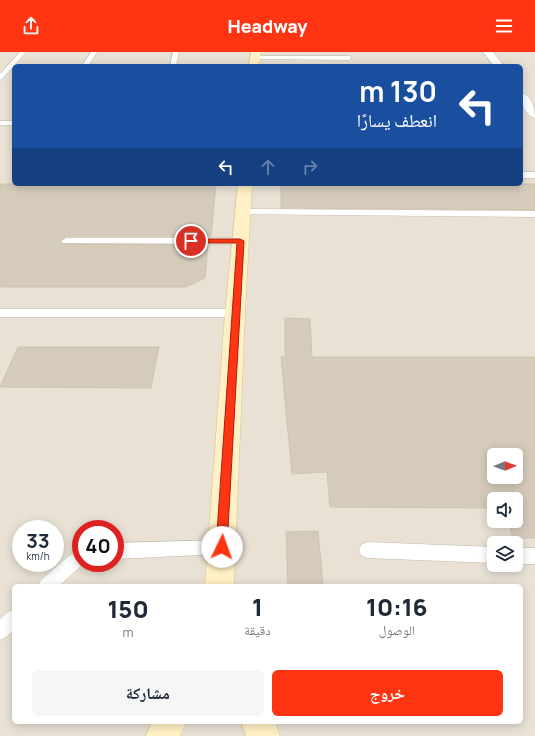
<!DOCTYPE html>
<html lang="ar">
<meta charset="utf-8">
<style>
:root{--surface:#fff;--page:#f6f6f7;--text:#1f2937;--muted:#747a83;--accent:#ff3412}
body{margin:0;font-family:Manrope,"Noto Naskh Arabic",sans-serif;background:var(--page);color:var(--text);direction:rtl;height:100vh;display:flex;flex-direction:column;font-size:15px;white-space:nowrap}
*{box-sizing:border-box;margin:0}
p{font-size:13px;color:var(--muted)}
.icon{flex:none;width:22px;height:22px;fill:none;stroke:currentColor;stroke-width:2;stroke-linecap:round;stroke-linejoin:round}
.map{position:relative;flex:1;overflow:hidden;direction:ltr}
.details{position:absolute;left:12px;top:532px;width:511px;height:140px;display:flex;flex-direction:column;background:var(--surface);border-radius:6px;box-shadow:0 2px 10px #0003;direction:rtl}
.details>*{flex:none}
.guide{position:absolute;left:12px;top:12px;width:511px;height:122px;border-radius:6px;box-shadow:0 2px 10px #0003;direction:rtl;background:#1a4fa0;color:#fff;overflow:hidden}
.needle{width:26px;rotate:89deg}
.controls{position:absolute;left:487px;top:396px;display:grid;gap:8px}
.controls a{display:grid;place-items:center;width:36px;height:36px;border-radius:6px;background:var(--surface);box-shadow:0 2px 10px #0003;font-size:20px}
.speed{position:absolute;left:12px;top:468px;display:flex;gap:8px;font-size:20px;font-weight:700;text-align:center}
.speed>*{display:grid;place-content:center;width:52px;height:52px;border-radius:50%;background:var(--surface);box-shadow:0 2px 10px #0003;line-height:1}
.speed small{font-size:10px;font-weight:400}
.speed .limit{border:6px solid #d22;background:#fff;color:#111}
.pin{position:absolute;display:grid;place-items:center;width:34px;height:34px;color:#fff;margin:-17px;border:2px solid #fff;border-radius:50%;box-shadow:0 1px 4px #0007}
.me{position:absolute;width:44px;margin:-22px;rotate:3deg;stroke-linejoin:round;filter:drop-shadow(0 0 3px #0008)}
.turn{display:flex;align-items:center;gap:14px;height:84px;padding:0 20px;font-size:18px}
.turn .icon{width:52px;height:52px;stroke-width:2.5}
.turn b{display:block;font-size:28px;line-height:34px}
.lanes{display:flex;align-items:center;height:38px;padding:0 20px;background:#0003;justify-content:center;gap:20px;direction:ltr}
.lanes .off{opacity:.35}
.eta{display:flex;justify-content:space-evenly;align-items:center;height:68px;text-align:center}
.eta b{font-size:24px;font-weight:800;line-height:28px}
.primary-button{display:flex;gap:8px;margin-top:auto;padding:8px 20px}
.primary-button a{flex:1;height:46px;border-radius:6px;background:var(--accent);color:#fff;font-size:16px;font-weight:800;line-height:46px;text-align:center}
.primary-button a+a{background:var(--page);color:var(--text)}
header{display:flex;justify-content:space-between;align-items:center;height:52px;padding:0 20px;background:var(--accent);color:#fff;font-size:18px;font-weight:800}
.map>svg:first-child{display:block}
</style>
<header><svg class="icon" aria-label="menu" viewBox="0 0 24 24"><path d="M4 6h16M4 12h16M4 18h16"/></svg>Headway<svg class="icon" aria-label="share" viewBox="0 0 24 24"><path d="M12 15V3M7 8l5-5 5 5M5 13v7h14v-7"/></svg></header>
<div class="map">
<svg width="535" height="684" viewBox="0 0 535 684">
<rect width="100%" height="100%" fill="#f3efe6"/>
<!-- residential -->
<path fill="#e8e1d4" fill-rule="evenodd" d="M0,0H535V684H0ZM14,14H521V132H14ZM494,403H516V425H494ZM494,447H516V469H494ZM21,477H55V511H21ZM81,477H115V511H81ZM494,491H516V513H494ZM14,534H521V670H14Z"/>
<!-- building -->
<path fill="#d5cbbb" stroke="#d0c3ae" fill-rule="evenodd" d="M0,132H216L211,184H66L60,189L63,192L208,193L205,226L186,235H0Z
M281,132H535V158L281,156Z
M285,266L310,267L312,305H535V486H513L508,469H516V447H494V456L330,455L327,420L292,422L281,305H285ZM494,403H516V425H494Z
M18,295H159L151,336L0,335Z
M318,479L323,534H288L286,480Z"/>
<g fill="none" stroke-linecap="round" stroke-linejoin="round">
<!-- lane casing -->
<g stroke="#c2baab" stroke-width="1">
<path id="lane" d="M20,0H26L2,27L0,28V22Z
M91,0H97L88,14H82Z
M173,0H179L176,14H170Z
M253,4H349L352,6L349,8L255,7L252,5Z
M0,69H14V73H0Z
M521,120H535V126H521Z
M242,157L535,159V165L239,162L237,160Z
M66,186H240L245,189L240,192L63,191L61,189Z
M0,257H235L239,258L241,261L239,264L235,265H0Z
M222,488L228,490L230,495L228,500L222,502L115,507V491Z
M367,490L494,495V511L367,506L361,503L359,498L361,493Z
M516,496H535V512H516Z
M81,498V511H87L82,513L59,534H38L41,528L70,503Z
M14,557V578L6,585L0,588V567L8,560Z"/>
</g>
<!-- street casing -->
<g stroke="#c2baab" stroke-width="1">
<path id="street" d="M483,0H493L504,14H494Z
M521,41C532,43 535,56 535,66C524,63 521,50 521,41Z"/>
</g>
<!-- secondary casing -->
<g stroke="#d5c495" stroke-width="1">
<path id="secondary" d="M251,0H261L259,14H249Z
M238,132H252L245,261L234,529L233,534H205L225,261Z
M152,670H186L180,684H146Z
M241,670H275L280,684H246Z"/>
</g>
<!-- lane -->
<use href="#lane" fill="#fff" fill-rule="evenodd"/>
<!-- street -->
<use href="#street" fill="#fff" fill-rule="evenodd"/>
<!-- secondary -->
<use href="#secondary" fill="#fff0c5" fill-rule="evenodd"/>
</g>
<!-- route -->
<path fill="#ff3412" stroke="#a6220c" d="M189,187H240L244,189L227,495L226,499L222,500L217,499L216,495L237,191H191L188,189Z"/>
</svg>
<div class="controls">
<a><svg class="needle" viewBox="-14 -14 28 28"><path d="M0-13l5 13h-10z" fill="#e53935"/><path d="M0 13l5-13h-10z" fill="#747a83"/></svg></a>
<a><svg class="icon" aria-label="sound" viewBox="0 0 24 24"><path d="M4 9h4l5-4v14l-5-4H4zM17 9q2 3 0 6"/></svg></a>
<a><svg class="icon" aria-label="layers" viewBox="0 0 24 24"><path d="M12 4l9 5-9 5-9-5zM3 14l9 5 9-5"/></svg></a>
</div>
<div class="speed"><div>33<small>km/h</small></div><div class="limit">40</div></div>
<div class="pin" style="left:191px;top:189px;background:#d93025"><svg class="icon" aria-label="arrive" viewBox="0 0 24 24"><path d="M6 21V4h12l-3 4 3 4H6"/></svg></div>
<svg class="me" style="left:222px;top:495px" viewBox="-20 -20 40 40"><circle r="19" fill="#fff"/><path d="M0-13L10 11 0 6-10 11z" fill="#ff3412"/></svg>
<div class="guide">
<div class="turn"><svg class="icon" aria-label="left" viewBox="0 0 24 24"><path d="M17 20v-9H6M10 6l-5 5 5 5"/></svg><div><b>130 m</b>انعطف يسارًا</div></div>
<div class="lanes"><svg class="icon" aria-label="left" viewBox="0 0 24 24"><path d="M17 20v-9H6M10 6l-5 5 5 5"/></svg><svg class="icon off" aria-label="ahead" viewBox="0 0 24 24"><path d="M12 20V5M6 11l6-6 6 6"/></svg><svg class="icon off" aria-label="right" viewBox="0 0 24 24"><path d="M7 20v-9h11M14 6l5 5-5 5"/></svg></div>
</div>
<section class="details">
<div class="eta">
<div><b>10:16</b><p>الوصول</p></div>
<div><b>1</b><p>دقيقة</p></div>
<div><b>150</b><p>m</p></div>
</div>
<div class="primary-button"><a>خروج</a><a>مشاركة</a></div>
</section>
</div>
